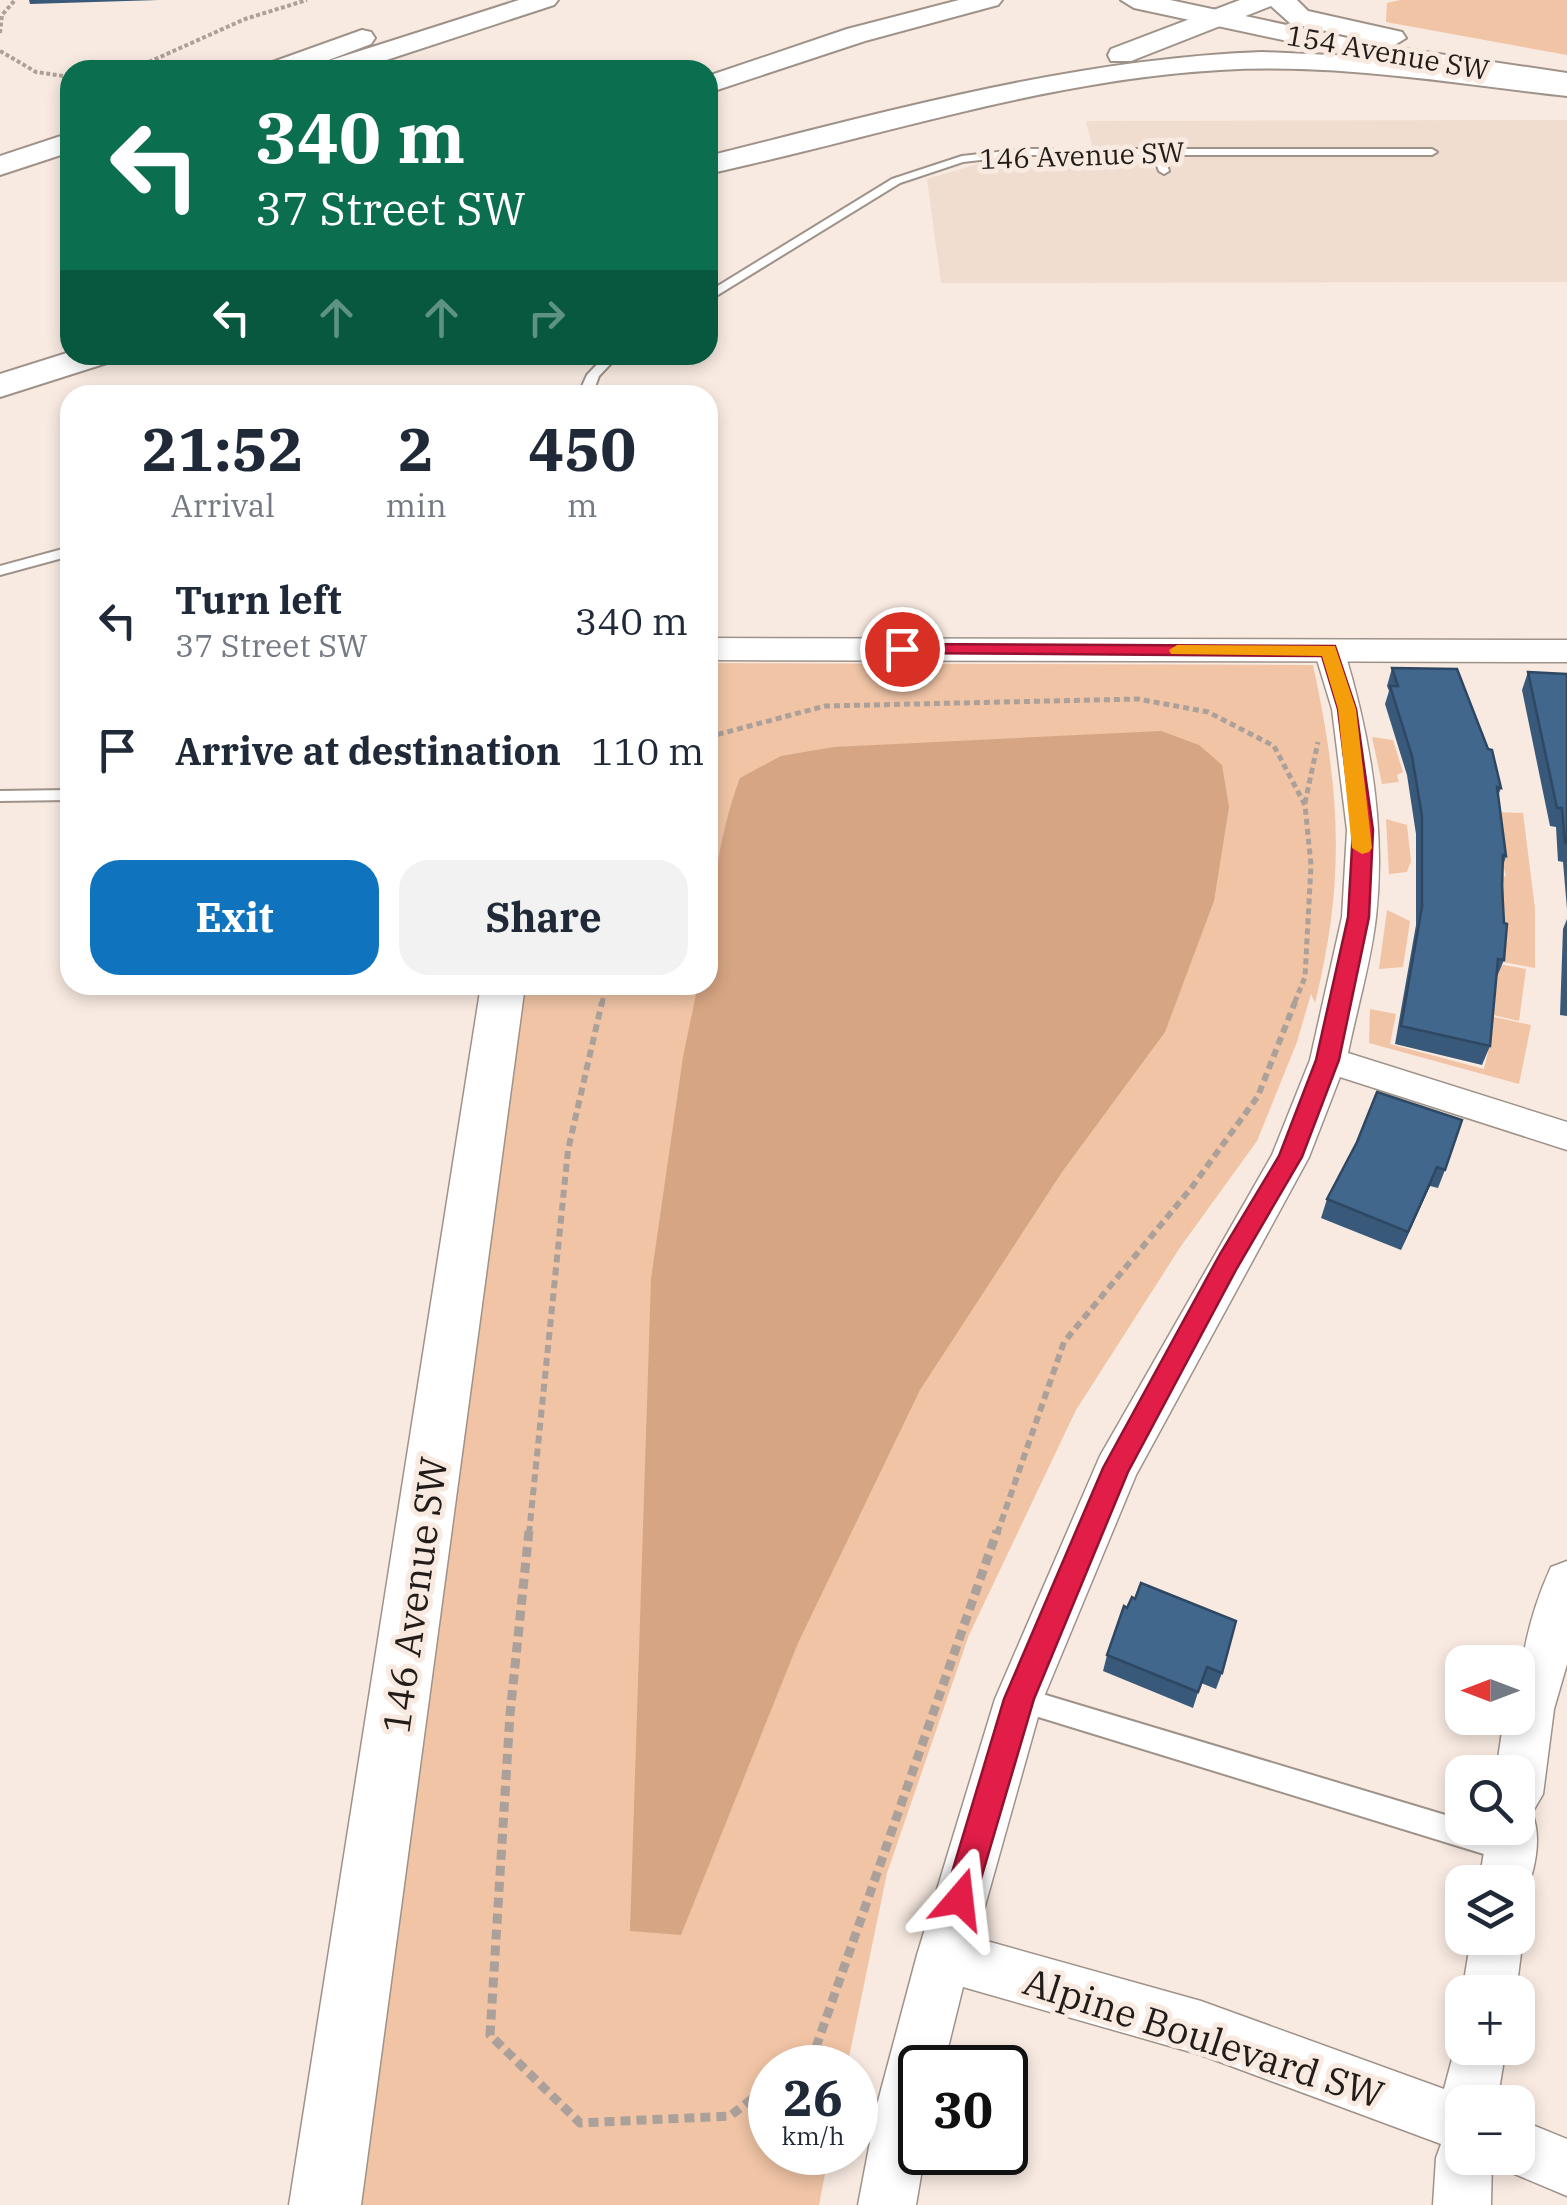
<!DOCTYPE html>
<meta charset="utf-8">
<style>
:root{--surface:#fff;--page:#f2f2f3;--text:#1f2937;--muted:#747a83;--accent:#1073be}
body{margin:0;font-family:"IBM Plex Serif",serif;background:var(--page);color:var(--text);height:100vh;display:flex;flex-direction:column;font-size:38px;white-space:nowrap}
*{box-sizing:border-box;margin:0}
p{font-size:32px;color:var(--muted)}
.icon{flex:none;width:55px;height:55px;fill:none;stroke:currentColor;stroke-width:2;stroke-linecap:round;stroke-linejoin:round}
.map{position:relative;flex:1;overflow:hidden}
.panel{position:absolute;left:60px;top:385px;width:658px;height:610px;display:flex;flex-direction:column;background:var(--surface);border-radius:30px;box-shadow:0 5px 15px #0003}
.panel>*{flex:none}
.guide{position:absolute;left:60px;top:60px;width:658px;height:305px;border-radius:30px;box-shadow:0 5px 15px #0003;background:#0b6e4f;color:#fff;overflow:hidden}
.needle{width:65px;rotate:270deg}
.controls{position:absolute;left:1445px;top:1645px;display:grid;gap:20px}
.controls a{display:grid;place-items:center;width:90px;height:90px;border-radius:20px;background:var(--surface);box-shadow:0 5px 15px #0003;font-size:50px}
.speed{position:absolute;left:748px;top:2045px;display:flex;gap:20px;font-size:50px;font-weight:700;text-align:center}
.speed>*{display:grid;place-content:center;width:130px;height:130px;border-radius:50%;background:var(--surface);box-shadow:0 5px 15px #0003;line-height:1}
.speed small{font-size:25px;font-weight:400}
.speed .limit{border:5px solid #111;border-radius:15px;background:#fff;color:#111}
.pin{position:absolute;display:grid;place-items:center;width:85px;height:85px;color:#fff;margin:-42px;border:5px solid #fff;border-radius:50%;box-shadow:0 2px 10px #0007}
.me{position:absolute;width:110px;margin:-55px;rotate:17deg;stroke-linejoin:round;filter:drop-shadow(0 0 8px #0008)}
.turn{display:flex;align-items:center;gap:35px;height:210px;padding:0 30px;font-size:45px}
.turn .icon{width:130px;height:130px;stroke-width:2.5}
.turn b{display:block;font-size:70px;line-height:85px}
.lanes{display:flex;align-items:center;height:95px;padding:0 30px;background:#0003;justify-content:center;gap:50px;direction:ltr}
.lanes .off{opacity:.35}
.eta{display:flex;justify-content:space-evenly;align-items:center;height:170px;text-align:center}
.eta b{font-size:60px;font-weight:800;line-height:70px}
.cta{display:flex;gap:20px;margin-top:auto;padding:20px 30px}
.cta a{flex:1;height:115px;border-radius:30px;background:var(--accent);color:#fff;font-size:40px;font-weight:800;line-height:115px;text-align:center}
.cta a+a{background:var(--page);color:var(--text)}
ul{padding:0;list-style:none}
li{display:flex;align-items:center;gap:30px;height:130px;padding:0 30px}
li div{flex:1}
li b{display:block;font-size:38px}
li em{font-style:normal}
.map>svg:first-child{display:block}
</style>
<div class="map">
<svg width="1567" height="2205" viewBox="0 0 1567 2205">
<rect width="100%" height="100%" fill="#f8eae1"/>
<!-- built -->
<path fill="#f1ddcf" d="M1567,120V282L941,283L927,179L981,163L1096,162L1086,121Z"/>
<!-- green -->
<path fill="#f0c4a5" d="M1400,0H1567V55L1386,22L1387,3Z
M708,663L1313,665C1340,789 1346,879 1315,1003L1311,994L1297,1042L1257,1141L1181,1246L1076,1410L969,1635L887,1873L847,2067L770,2068V2152L829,2153L819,2205H325L511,985H708Z
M1372,737L1393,740L1403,772L1397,775L1399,782L1382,784Z
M1489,812L1523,813L1535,909V968L1497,961L1500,878L1506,876Z
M1386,819L1407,825L1411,861L1407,872L1389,874Z
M1387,910L1410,921L1403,967L1379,969Z
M1499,964L1526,969L1519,1021L1489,1014Z
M1370,1009L1396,1014L1390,1044L1484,1069L1488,1052L1482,1049L1485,1015L1531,1025L1519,1084L1369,1043Z"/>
<!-- water -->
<path fill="#d6a583" d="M1161,731L1199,745L1222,765L1229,807L1214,901L1165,1032L1062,1172L920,1390L798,1643L681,1935L630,1931L651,1279L683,1057L698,985H708C708,918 716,841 740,778L781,756L834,747Z"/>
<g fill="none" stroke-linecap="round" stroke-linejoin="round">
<!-- service casing -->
<g stroke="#9e9289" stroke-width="4">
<path id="service" d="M1024,149H1432L1437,152L1432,155H1164L1169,171L1164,174L1159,171L1153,155H1024L963,162L900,183L708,301V292L892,179L962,156Z
M606,355H619L599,376L592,395H578L587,375Z
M70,547V556L0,575V566Z
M70,790V800L0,801V791Z
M1019,1687L1462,1820V1828C1483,1828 1500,1830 1520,1838L1524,1848L1520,1858L1510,1862L1019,1711L1010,1708L1006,1699L1010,1690Z"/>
</g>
<!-- minor casing -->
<g stroke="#9e9289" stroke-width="3">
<path id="minor" d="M1329,641L1339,644L1344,650C1370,735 1386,827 1376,917C1371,962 1357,1008 1348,1053L1567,1122V1150L1340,1077L1309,1157L1136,1475L1043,1699L976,1938L1201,2001L1444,2089L1460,2029L1462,2027V2048H1506L1497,2102H1462V2158H1492L1491,2205H1433L1436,2158L1441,2144L1201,2055L963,1987L943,2068H920V2152H925L916,2205H858L877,2105L917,1955L995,1699L1100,1456L1272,1155L1310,1060L1342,917L1347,830L1332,709L1314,650L1319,644Z
M1567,1561V1664L1554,1709L1543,1794L1532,1813C1543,1839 1534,1874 1523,1900L1518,1903V1882H1479L1488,1828H1518V1772H1496L1504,1718H1518C1518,1666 1529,1615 1551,1567Z
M1518,1924L1523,1938L1516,1992L1462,1993L1471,1938H1518Z
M1518,2119L1567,2139V2196L1498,2167L1494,2158H1518Z"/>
</g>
<!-- tertiary casing -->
<g stroke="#9e9289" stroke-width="3">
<path id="tertiary" d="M708,638L1567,640V662L708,660Z
M481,985H525L361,2205H289Z"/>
</g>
<!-- secondary casing -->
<g stroke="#9e9289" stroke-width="4">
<path id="secondary" d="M1121,0H1170L1385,46L1567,73V89L1385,62L1134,8Z"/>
</g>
<!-- motorway casing -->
<g stroke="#9e9289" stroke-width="4">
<path id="motorway" d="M519,0H558L554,5L356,70H315L319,64Z
M959,0H1002L998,5L865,41L708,93V76L847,29Z
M1240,0H1297L1308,11L1402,32L1406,38L1393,46L1299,25L1290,23L1271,6L1131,61H1111L1108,55L1111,49Z
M362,30L371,32L375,38L371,44L302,70H263L267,64Z
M1262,52L1377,57L1567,80V96C1451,83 1336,63 1220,70C1045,80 877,137 708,174V156C890,111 1073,59 1262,52Z
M70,133V152L0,175V156Z
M70,352L116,355L110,362L0,397V374Z"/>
</g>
<!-- path-far3 -->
<path stroke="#aba19a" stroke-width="4" stroke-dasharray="4 2.5" stroke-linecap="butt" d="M0,33L2,15L15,0
M0,51L36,72L70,77
M131,70L245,19L307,0"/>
<!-- path-far2 -->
<path stroke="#aba19a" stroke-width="5" stroke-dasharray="6 4" stroke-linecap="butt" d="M708,737L825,706L1138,699L1208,712L1274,746L1305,805L1311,865L1305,977L1294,1004
M1305,803L1318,742
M602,1004L606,985"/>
<!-- path-far1 -->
<path stroke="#aba19a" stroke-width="6" stroke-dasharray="8 5" stroke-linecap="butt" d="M529,1534L568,1150L602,1002
M997,1534L1064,1342L1192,1187L1258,1096L1295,1002"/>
<!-- path -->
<path stroke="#aba19a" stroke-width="9" stroke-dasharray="10 6" stroke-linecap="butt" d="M529,1531L510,1714L490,2035L580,2123L730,2116L770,2085
M792,2068L815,2050L997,1531"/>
<!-- service -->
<use href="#service" fill="#fff" fill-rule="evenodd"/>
<!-- minor -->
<use href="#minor" fill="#fff" fill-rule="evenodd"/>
<!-- tertiary -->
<use href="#tertiary" fill="#fff" fill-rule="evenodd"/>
<!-- secondary -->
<use href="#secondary" fill="#fff" fill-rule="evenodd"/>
<!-- motorway -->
<use href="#motorway" fill="#fff" fill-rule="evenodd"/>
</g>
<!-- wall -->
<path fill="#385979" d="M29,0H159L30,4Z
M1392,668L1501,788L1498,796L1506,856L1503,866L1504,960L1496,979L1490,1046L1482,1065L1395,1044L1416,925V834L1407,775L1385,704L1389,691L1387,686Z
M1528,672L1567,674V909L1563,862L1558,861L1556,827L1550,826L1522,690Z
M1567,919V1016L1560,1015L1563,929Z
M1357,1142L1445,1170L1438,1188L1430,1186L1401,1250L1321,1218L1327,1199Z
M1127,1608L1222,1673L1216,1689L1201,1683L1193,1708L1103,1671L1107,1655Z"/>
<!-- shaded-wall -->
<path fill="#2e4863" d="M1437,1167L1430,1186L1401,1250L1408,1232Z"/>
<!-- building -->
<path fill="#41678d" stroke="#2e4863" stroke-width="2.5" d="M1392,668L1457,669L1488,749L1492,750L1501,788L1497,787L1506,856L1503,855L1502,886L1504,923L1507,924L1504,960L1498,959L1490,1046L1401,1026L1422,907V816L1412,756L1390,686H1398Z
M1528,672L1567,674V843H1565L1562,808H1557Z
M1377,1092L1462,1120L1445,1170L1437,1167L1408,1232L1327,1199L1357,1142Z
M1141,1583L1236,1621L1222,1673L1207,1667L1198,1692L1107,1655L1124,1606L1127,1608L1132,1597L1135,1599Z"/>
<!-- route -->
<path fill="#e11d48" stroke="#92132f" stroke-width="2.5" d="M902,644L1335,646L1356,709L1373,830L1369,917L1339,1060L1302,1157L1237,1268L1128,1472L1034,1699L975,1899L971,1910L960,1915L948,1910L944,1899L1004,1699L1103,1468L1220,1254L1279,1156L1316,1060L1348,917L1353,830L1338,709L1322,656L895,653V645Z"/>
<!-- slow -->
<path fill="#f59e0b" d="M1177,645L1335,646L1356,709L1372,848L1369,852L1362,854L1352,848L1338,709L1322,656L1171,654L1169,650Z"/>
<g text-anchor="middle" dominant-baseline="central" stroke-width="10" stroke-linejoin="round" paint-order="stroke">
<!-- far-street labels -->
<g font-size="28" fill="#211c19" stroke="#f8eae1">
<text transform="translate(1388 52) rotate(10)">154 Avenue SW</text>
<text transform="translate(1082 155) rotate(-2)">146 Avenue SW</text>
</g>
<!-- near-street labels -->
<g font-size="38" fill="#211c19" stroke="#f8eae1">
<text transform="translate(414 1595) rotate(-82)">146 Avenue SW</text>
<text transform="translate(1204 2037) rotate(18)">Alpine Boulevard SW</text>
</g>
</g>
</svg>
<div class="controls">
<a><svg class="needle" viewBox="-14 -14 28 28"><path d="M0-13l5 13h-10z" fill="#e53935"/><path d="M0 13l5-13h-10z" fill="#747a83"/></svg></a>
<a><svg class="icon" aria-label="search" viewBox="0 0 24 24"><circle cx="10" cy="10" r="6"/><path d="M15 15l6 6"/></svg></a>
<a><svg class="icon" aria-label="layers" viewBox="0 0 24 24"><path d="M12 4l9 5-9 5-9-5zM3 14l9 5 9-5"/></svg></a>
<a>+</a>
<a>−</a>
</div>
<div class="speed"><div>26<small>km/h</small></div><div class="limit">30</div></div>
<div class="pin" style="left:902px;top:649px;background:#d93025"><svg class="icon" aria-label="arrive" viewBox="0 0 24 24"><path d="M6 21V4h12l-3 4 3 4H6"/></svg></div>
<svg class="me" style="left:960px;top:1899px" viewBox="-20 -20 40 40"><path d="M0-17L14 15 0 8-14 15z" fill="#e11d48" stroke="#fff" stroke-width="4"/></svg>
<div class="guide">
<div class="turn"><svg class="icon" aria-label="left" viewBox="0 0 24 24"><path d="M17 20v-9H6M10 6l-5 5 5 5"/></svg><div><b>340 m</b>37 Street SW</div></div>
<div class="lanes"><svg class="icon" aria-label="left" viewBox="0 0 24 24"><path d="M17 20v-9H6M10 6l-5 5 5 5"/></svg><svg class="icon off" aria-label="ahead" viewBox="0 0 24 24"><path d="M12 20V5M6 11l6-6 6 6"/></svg><svg class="icon off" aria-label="ahead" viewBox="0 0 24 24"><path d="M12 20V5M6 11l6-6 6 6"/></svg><svg class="icon off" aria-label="right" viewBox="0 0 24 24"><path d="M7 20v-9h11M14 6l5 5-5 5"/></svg></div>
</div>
<section class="panel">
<div class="eta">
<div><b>21:52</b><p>Arrival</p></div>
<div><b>2</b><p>min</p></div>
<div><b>450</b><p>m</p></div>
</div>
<ul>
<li><svg class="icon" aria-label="left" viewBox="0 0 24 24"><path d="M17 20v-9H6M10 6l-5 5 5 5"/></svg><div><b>Turn left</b><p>37 Street SW</p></div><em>340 m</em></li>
<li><svg class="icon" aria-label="arrive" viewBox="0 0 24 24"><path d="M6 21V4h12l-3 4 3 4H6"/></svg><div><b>Arrive at destination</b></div><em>110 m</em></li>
</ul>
<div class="cta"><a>Exit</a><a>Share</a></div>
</section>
</div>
